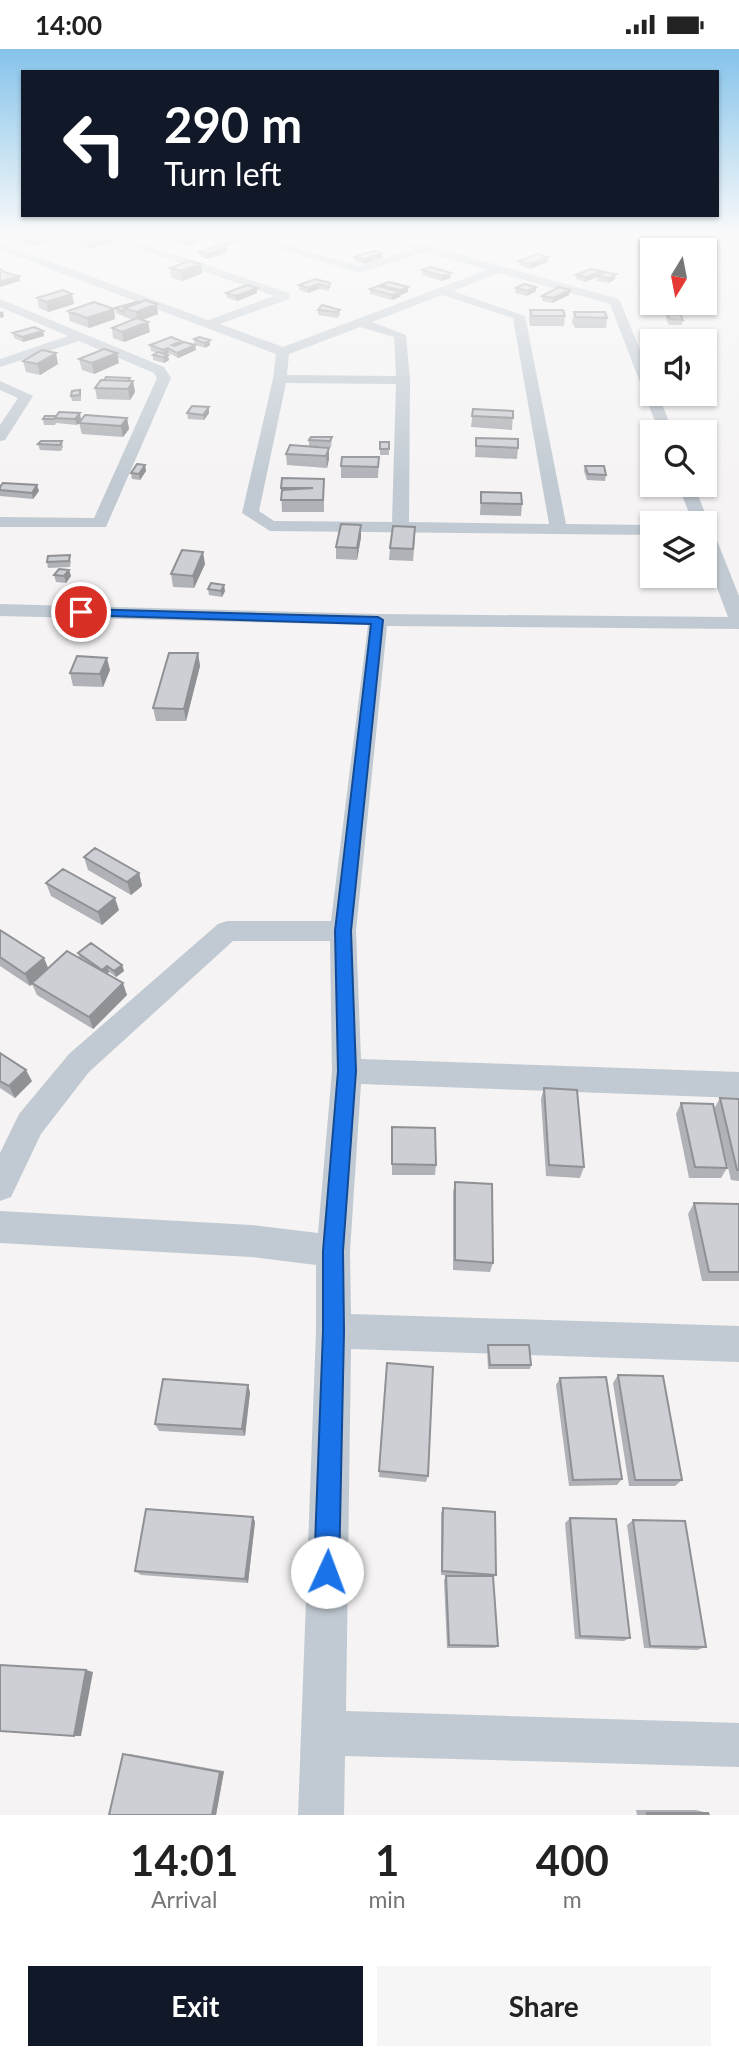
<!DOCTYPE html>
<style>
:root{--surface:#fff;--page:#f6f6f6;--text:#222;--muted:#767676;--accent:#111827}
body{margin:0;font-family:Lato,sans-serif;background:var(--page);color:var(--text);height:100vh;display:flex;flex-direction:column;font-size:26px;white-space:nowrap}
*{box-sizing:border-box;margin:0}
p{font-size:23px;color:var(--muted)}
.icon{flex:none;width:38px;height:38px;fill:none;stroke:currentColor;stroke-width:2;stroke-linecap:round;stroke-linejoin:round}
.map{position:relative;height:1766px;overflow:hidden}
.sheet{display:flex;flex-direction:column;background:var(--surface);flex:1}
.sheet>*{flex:none}
.top-card{position:absolute;left:21px;top:21px;width:698px;height:147px;border-radius:0px;box-shadow:0 2px 5px #0004;background:#111827;color:#fff;overflow:hidden}
.needle{width:46px;rotate:190deg}
.controls{position:absolute;left:640px;top:189px;display:grid;gap:14px}
.controls a{display:grid;place-items:center;width:77px;height:77px;border-radius:0px;background:var(--surface);box-shadow:0 2px 5px #0004;font-size:35px}
.pin{position:absolute;display:grid;place-items:center;width:60px;height:60px;color:#fff;margin:-30px;border:4px solid #fff;border-radius:50%;box-shadow:0 2px 7px #0007}
.me{position:absolute;width:77px;margin:-38px;rotate:2deg;stroke-linejoin:round;filter:drop-shadow(0 0 5px #0008)}
.turn{display:flex;align-items:center;gap:24px;height:147px;padding:0 28px;font-size:32px}
.turn .icon{width:91px;height:91px;stroke-width:2.5}
.turn b{display:block;font-size:49px;line-height:60px}
.eta{display:flex;justify-content:space-evenly;align-items:center;height:119px;text-align:center}
.eta b{font-size:42px;font-weight:700;line-height:49px}
.primary-button{display:flex;gap:14px;margin-top:auto;padding:14px 28px}
.primary-button a{flex:1;height:80px;border-radius:0px;background:var(--accent);color:#fff;font-size:28px;font-weight:700;line-height:80px;text-align:center}
.primary-button a+a{background:var(--page);color:var(--text)}
.status{display:flex;justify-content:space-between;align-items:center;height:49px;padding:0 35px;background:var(--surface);direction:ltr}
.status svg{height:19px;fill:currentColor}
.map>svg:first-child{display:block}
</style>
<div class="status"><b>14:00</b><svg viewBox="0 0 49 12"><path d="M0 12V9h3v3zM5 12V6h3v6zM10 12V3h3v9zM15 12V0h3v12zM26 1h20v11H26zM47 4h2v5h-2z"/></svg></div>
<div class="map">
<svg width="739" height="1766" viewBox="0 0 739 1766">
<rect width="100%" height="100%" fill="#f5f3f3"/>
<g fill="none" stroke-linecap="round" stroke-linejoin="round">
<!-- minor -->
<path fill="#c1cad2" fill-rule="evenodd" d="M97,185H114L289,244V250L220,275L283,298L487,221L425,203L359,224L232,185H250L359,217L414,200L368,185H386L619,250L653,332V345H658L673,383H659L610,255L499,224L453,242L525,267L566,475L653,476V486L270,482L242,464L273,330L276,305L0,201V194L208,271L274,247ZM442,246L513,269L549,475L409,473L410,331L406,286L372,273ZM360,278L394,288L396,327L287,326L289,305ZM286,334L396,335L392,473L274,472L259,462Z
M0,250L164,318L171,329L106,478H0V468L94,469L157,329L154,324L79,292L0,318V310L68,287L0,258Z
M0,332L33,347L5,391L0,392V376L18,349L0,341Z
M678,436H694L709,474L707,478L705,474H693Z
M705,479L714,484L739,547V580L387,577L356,882L361,1010L739,1023V1049L361,1035L350,1202L351,1265L739,1277V1313L351,1300L346,1662L739,1674V1718L345,1707L344,1766H298L316,1282V1216L251,1208L0,1194V1162L251,1176L318,1184L332,1022L330,892H233L89,1023L41,1085L11,1148L0,1152V1104L19,1065L69,1005L218,875L227,872H331L368,576L0,567V555L378,565L728,568L705,507Z"/>
</g>
<!-- wall -->
<path fill="#b0b2b7" d="M138,185H163L146,190L138,187Z
M322,185H363V187L339,192L323,187Z
M78,188L115,193L89,200L80,197Z
M197,189L198,193L187,197L177,194V190Z
M23,190L55,191L32,198L24,195Z
M214,191L244,192L224,198L226,204L207,210L199,207V203L217,197L214,196Z
M355,208L382,209L364,215L355,212Z
M519,212L547,213L530,220L519,216Z
M201,215L202,224L183,232L171,229L170,219Z
M422,221L451,224L450,229L441,232L422,226Z
M600,225L615,230L609,234L596,232L597,228L585,233L576,230V226Z
M330,234L329,242L319,240L308,244L299,241V236Z
M381,236L408,238V243L392,251L370,245V240L381,238Z
M536,238V242L527,247L515,244L516,239Z
M570,241L569,246L552,254L542,252V247Z
M226,244H257L237,252L227,249Z
M37,249L74,255L48,263L39,259Z
M136,253L158,265L142,271L150,283L124,293L113,289L112,279L132,271L116,264L115,259Z
M654,254H673L672,257L654,256Z
M114,260L115,270L89,279L70,272L68,262Z
M318,261H340V266L337,269L318,266Z
M530,261L565,267L564,277H530L529,271Z
M574,263L607,269L606,279H575L572,273Z
M667,265L683,271L682,276H669L666,270Z
M43,282L44,287L23,293L14,289L13,284Z
M194,290L210,291V296L205,299L195,296L196,301L178,309L169,304L166,305L169,311L164,314L153,311V306L157,304L151,302L150,296L181,292V294L194,295Z
M117,304L119,314L94,325L82,321L79,310Z
M23,312L58,315L40,326L26,323Z
M705,313L712,320L710,331H705Z
M130,329V332H133L135,343L130,351L97,350L95,339Z
M71,347H81V352H72Z
M473,360L513,362L512,381L471,378Z
M187,364H209L204,371L188,370Z
M45,367L81,370L77,376L56,374L55,376H44L43,370Z
M127,369L129,380L123,388L82,385L79,374Z
M332,388L331,398L309,397V391Z
M476,389L518,399L517,410L475,408Z
M62,392L63,398L61,402L40,401L38,395Z
M389,393V406H380V400Z
M329,399V410L327,419L287,416L286,405Z
M379,408L378,429H341V417Z
M145,416L146,422L140,431L132,430L131,424Z
M585,417L606,426L605,432L587,431L584,422Z
M324,430V463H282L281,439Z
M0,438L39,442L33,450L0,447Z
M481,443L522,455L521,467L480,466Z
M361,476V488L357,511L336,510V498Z
M415,490L413,512L389,511L390,499Z
M71,512L70,518L48,519L47,513Z
M205,515L194,539L173,538L171,525Z
M69,521L71,527L66,534L56,533L54,526Z
M208,540L225,542L222,548L209,546Z
M198,604L200,617L186,672H156L153,659Z
M110,621L103,638L73,637L70,624Z
M84,808L139,824L142,837L131,846L88,821Z
M46,834L119,861L102,876L51,847Z
M0,881L48,919L80,910L78,904L122,916L124,922L116,928L109,923L107,925L127,946L93,980L37,946L32,935L30,937L0,917Z
M0,1004L32,1032L15,1049L0,1039Z
M544,1039L584,1118L580,1129L546,1127L541,1050Z
M720,1049L739,1050V1132L731,1131L714,1060Z
M681,1054L727,1119L721,1129H689L676,1065Z
M392,1089L436,1116L435,1126H392Z
M455,1133L493,1214L490,1223L453,1221V1143Z
M694,1154L739,1155V1232H702L688,1165Z
M488,1296L531,1316L530,1320H488L487,1300Z
M387,1314L428,1427L426,1433L379,1428Z
M618,1326L682,1431L675,1437H629L613,1334Z
M560,1329L622,1430L617,1436L569,1437L556,1336Z
M250,1343L245,1387L159,1382L155,1375Z
M443,1459L496,1526L493,1529L498,1597L495,1599H447L444,1531L446,1527H462L441,1526V1464Z
M253,1468L255,1473L248,1534L141,1526L135,1522Z
M570,1469L630,1589L624,1592L575,1590L565,1474Z
M633,1471L706,1598L697,1601L644,1599L627,1476Z
M123,1705H130L224,1722L216,1766H109Z
M636,1761H696L708,1764L709,1766H637Z"/>
<!-- shaded-wall -->
<path fill="#909195" d="M106,185H113L115,193L89,200L87,191Z
M145,185H163L146,190Z
M350,185H363V187L339,192V188Z
M54,187L55,191L32,198L31,193Z
M244,188V192L223,199V194Z
M197,189L198,193L187,197V192Z
M226,199V204L207,210V205Z
M382,204V209L364,215V210Z
M548,208L547,213L530,220L531,215Z
M201,215L202,224L183,232L181,222Z
M601,222L600,227H597V228L585,233L586,228Z
M451,224L450,229L441,232L442,227Z
M616,225L615,230L609,234V229Z
M19,227L20,232L0,238V233Z
M319,235V240L308,244V239Z
M408,238V243L400,246V241Z
M536,238V242L527,247L528,242Z
M257,239V244L237,252L236,247Z
M570,241L569,246L552,254L553,249Z
M400,243V248L392,251V246Z
M72,245L74,255L48,263L46,253Z
M157,255L158,265L137,273L136,263Z
M114,260L115,270L89,279L87,269Z
M3,262L4,268L0,269V263Z
M148,273L150,283L124,293L122,283Z
M43,282L44,287L23,293L22,288Z
M210,291V296L205,299L204,294Z
M195,296L196,301L178,309L177,304Z
M168,299L169,304L164,306L163,301Z
M56,304L58,315L40,326L37,315Z
M117,304L119,314L94,325L92,314Z
M168,306L169,311L164,314L163,308Z
M133,332L135,343L130,351L128,340Z
M209,358V364L204,371L203,366Z
M80,364L81,370L77,376L75,370Z
M127,369L129,380L123,388L121,377Z
M329,399V410L327,419L326,407Z
M145,416L146,422L140,431L139,425Z
M37,436L39,442L33,450L32,444Z
M361,476V488L357,511V499Z
M203,503L205,515L194,539L193,527Z
M69,521L71,527L66,534L64,527Z
M224,536L225,542L222,548L221,542Z
M198,604L200,617L186,672L184,660Z
M107,609L110,621L103,638L100,625Z
M139,824L142,837L131,846L127,833Z
M115,849L119,861L102,876L98,863Z
M44,909L49,921L30,937L25,925Z
M122,916L124,922L116,928L114,922Z
M107,917L109,923L104,928L102,921Z
M123,934L127,946L93,980L89,968Z
M26,1021L32,1032L15,1049L9,1037Z
M248,1336L250,1343L245,1387L242,1380Z
M253,1468L255,1473L248,1534L245,1530Z
M86,1621L93,1623L81,1687H74Z
M224,1722L216,1766H212L220,1723Z"/>
<!-- building -->
<path fill="#cdcfd5" stroke="#909195" stroke-width="2" d="M40,185H50L54,187L31,193L23,190Z
M87,185H106L87,191L78,188Z
M233,185L244,188L223,194L214,191Z
M331,185H350L339,188Z
M187,186L197,189L187,192L177,190Z
M218,197L226,199L207,205L199,203Z
M373,202L382,204L364,210L355,208Z
M537,205L548,208L531,215L519,212Z
M189,212L201,215L181,222L170,219Z
M431,218L451,224L442,227L422,221Z
M0,220L7,224L19,227L0,233Z
M591,220L601,222L586,228L576,226Z
M604,223L616,225L609,229L597,227Z
M315,230L330,234L329,238L319,235L308,239L299,236Z
M389,233L408,238L400,241L381,236Z
M524,235L536,238L528,242L516,239Z
M247,236L257,239L236,247L226,244Z
M378,237L400,243L392,246L370,240Z
M559,238L570,241L553,249L542,247Z
M63,241L72,245L46,253L37,249Z
M145,251L157,255L136,263L124,259Z
M94,253L114,260L87,269L68,262Z
M136,253L139,254L124,259V263L115,259Z
M322,256L340,261L337,263L318,261Z
M530,261H563L565,267H532Z
M574,263H605L607,269L576,268Z
M667,265H680L683,271L670,270Z
M137,269L148,273L122,283L112,279Z
M34,278L43,282L22,288L13,284Z
M171,288L181,292L172,296L175,297L184,293L195,296L177,304L168,299L163,301L150,296Z
M199,288L210,291L204,294L194,290Z
M104,300L117,304L92,314L79,310Z
M42,301L56,304L37,315L23,312Z
M158,303L168,306L163,308L153,306Z
M705,313H709L712,320H705Z
M106,328L130,329L128,332L104,331Z
M101,331L133,332L128,340L95,339Z
M80,341V346L71,347L72,342Z
M192,357L209,358L203,366L187,364Z
M473,360L513,362V369L472,367Z
M59,363L80,364L75,370L55,369Z
M85,366L127,369L121,377L79,374Z
M45,367H56L54,370H43Z
M311,388H332L330,392L309,391Z
M476,389L518,390V399L476,397Z
M41,392H62L60,396L38,395Z
M380,393H389V400H380Z
M290,396L329,399L326,407L286,405Z
M342,408H379L378,418L341,417Z
M137,415L145,416L139,425L131,424Z
M585,417H604L606,426L588,425Z
M282,429L324,430L323,451H281L282,441L313,439H281Z
M3,434L37,436L32,444L0,441V438Z
M481,443L521,444L522,455L481,454Z
M341,475L361,476L357,499L336,498Z
M393,477L415,478L413,500L390,499Z
M182,501L203,503L193,527L171,525Z
M70,506L69,512L47,513L48,507Z
M59,520L69,521L64,527L54,526Z
M211,534L224,536L221,542L208,540Z
M169,604H198L184,660L153,659Z
M77,607L107,609L100,625L70,624Z
M95,799L139,824L127,833L84,808Z
M63,820L115,849L98,863L46,834Z
M0,881L44,909L25,925L0,908Z
M91,894L122,916L114,922L107,917L102,921L78,904Z
M67,902L123,934L89,968L32,934Z
M0,1004L26,1021L9,1037L0,1032Z
M544,1039L577,1041L584,1118L549,1116Z
M720,1049L739,1050V1121H737Z
M681,1054L713,1055L727,1119L695,1118Z
M392,1078L435,1079L436,1116L392,1115Z
M455,1133L492,1135L493,1214L455,1211Z
M694,1154L739,1155V1223H709Z
M488,1296H529L531,1316H490Z
M387,1314L433,1318L428,1427L379,1422Z
M618,1326L663,1327L682,1431H635Z
M606,1328L622,1430L573,1431L560,1329Z
M163,1330L248,1336L242,1380L155,1375Z
M443,1459L495,1463L496,1526L442,1522Z
M146,1460L253,1468L245,1530L135,1522Z
M570,1469L616,1470L630,1589L580,1587Z
M633,1471L685,1472L706,1598L650,1597Z
M446,1527H493L498,1597L449,1596Z
M0,1616L86,1621L74,1687L0,1682Z
M123,1705L220,1723L212,1766H109Z
M647,1764H708L709,1766H647Z"/>
<!-- sky -->
<linearGradient id="sky" x2="0" y2="1"><stop stop-color="#85c3ea"/><stop offset="0.43" stop-color="#fafafa"/><stop offset="1" stop-color="#fafafa" stop-opacity="0"/></linearGradient>
<rect width="739" height="433" fill="url(#sky)"/>
<!-- route -->
<path fill="#1a73e8" stroke="#114b97" stroke-width="2" d="M81,560L378,568L383,571L351,882L356,1022L343,1202L344,1282L339,1523L335,1532L327,1536L318,1532L314,1523L323,1282V1202L338,1022L335,882L371,575L77,566V561Z"/>
</svg>
<div class="controls">
<a><svg class="needle" viewBox="-14 -14 28 28"><path d="M0-13l5 13h-10z" fill="#e53935"/><path d="M0 13l5-13h-10z" fill="#767676"/></svg></a>
<a><svg class="icon" aria-label="sound" viewBox="0 0 24 24"><path d="M4 9h4l5-4v14l-5-4H4zM17 9q2 3 0 6"/></svg></a>
<a><svg class="icon" aria-label="search" viewBox="0 0 24 24"><circle cx="10" cy="10" r="6"/><path d="M15 15l6 6"/></svg></a>
<a><svg class="icon" aria-label="layers" viewBox="0 0 24 24"><path d="M12 4l9 5-9 5-9-5zM3 14l9 5 9-5"/></svg></a>
</div>
<div class="pin" style="left:81px;top:563px;background:#d93025"><svg class="icon" aria-label="arrive" viewBox="0 0 24 24"><path d="M6 21V4h12l-3 4 3 4H6"/></svg></div>
<svg class="me" style="left:327px;top:1523px" viewBox="-20 -20 40 40"><circle r="19" fill="#fff"/><path d="M0-13L10 11 0 6-10 11z" fill="#1a73e8"/></svg>
<div class="top-card">
<div class="turn"><svg class="icon" aria-label="left" viewBox="0 0 24 24"><path d="M17 20v-9H6M10 6l-5 5 5 5"/></svg><div><b>290 m</b>Turn left</div></div>
</div>
</div>
<section class="sheet">
<div class="eta">
<div><b>14:01</b><p>Arrival</p></div>
<div><b>1</b><p>min</p></div>
<div><b>400</b><p>m</p></div>
</div>
<div class="primary-button"><a>Exit</a><a>Share</a></div>
</section>
